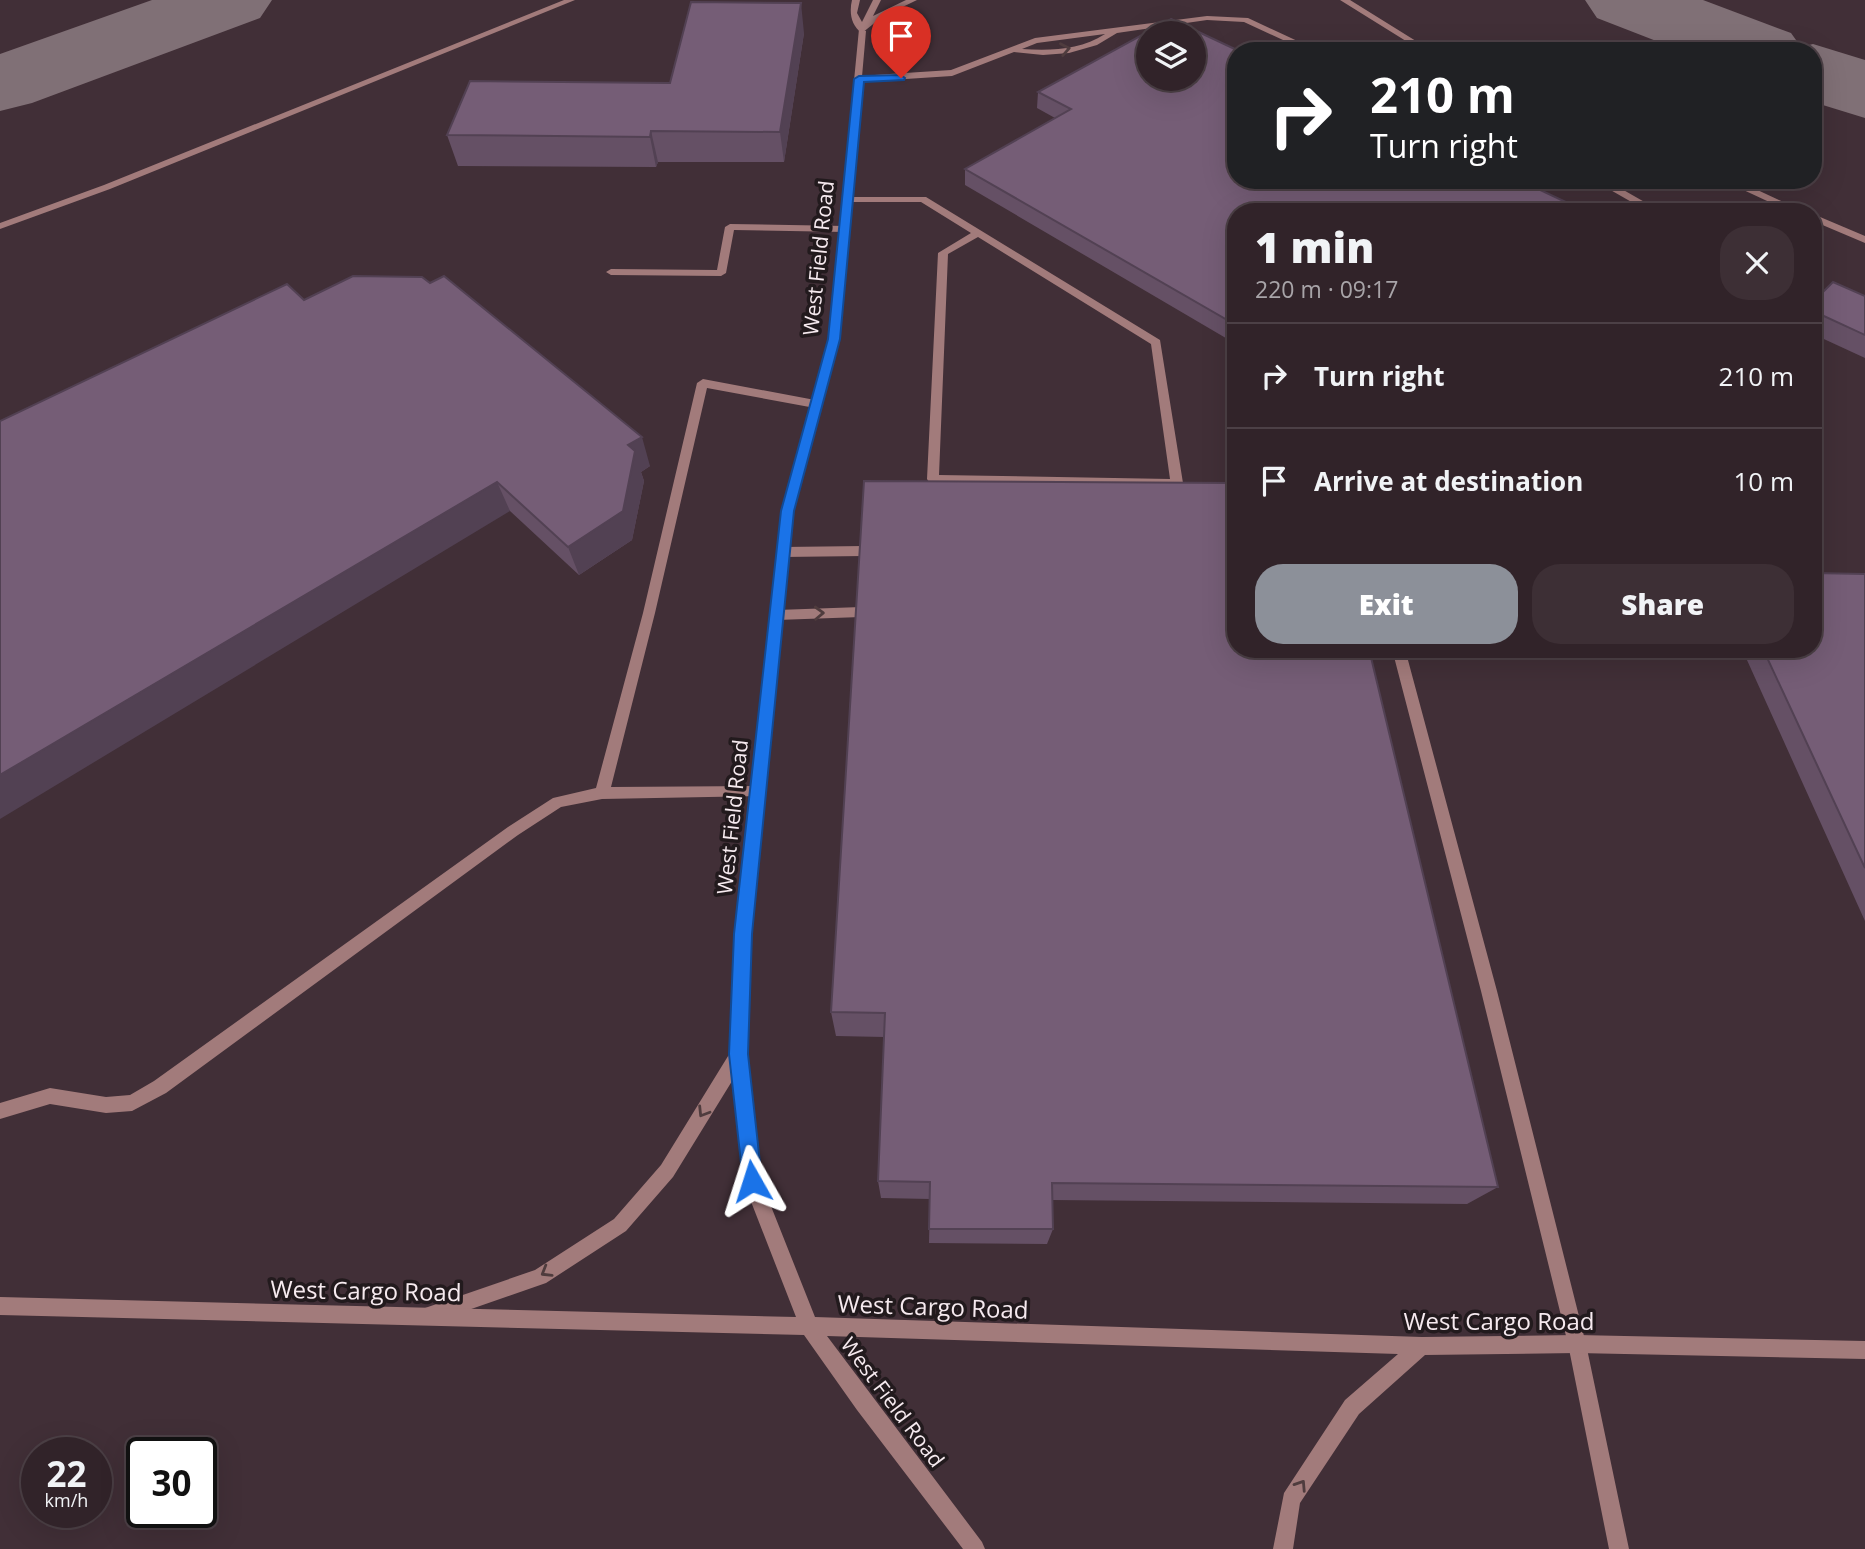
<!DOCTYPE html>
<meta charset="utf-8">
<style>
:root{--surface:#312329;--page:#3d2f35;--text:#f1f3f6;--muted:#a8a4a8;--line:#4c4046;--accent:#8c9099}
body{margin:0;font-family:"Open Sans",sans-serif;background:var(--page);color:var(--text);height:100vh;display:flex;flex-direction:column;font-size:26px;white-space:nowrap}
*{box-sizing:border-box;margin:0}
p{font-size:23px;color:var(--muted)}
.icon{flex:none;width:38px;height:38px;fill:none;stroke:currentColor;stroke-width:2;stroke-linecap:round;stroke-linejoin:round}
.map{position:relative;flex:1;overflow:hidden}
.drawer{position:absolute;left:1227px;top:203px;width:595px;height:455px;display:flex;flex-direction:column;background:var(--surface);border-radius:28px;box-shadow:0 7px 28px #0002,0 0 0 2px var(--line)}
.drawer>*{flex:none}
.hud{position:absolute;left:1227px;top:42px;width:595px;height:147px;border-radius:28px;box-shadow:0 7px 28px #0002,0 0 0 2px var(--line);background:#202124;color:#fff;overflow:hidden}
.buttons{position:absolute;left:1136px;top:21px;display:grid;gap:14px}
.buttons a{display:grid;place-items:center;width:70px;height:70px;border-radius:50%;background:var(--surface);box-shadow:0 7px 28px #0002,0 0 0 2px var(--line);font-size:35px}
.speed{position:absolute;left:21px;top:1437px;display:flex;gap:14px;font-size:35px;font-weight:700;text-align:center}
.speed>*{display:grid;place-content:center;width:91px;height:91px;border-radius:50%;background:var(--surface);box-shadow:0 7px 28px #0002,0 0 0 2px var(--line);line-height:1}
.speed small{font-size:18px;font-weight:400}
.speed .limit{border:4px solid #111;border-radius:10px;background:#fff;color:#111}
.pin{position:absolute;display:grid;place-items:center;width:60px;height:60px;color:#fff;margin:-72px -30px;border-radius:50% 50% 50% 0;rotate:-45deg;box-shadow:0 0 7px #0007}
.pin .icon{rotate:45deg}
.me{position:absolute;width:77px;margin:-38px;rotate:354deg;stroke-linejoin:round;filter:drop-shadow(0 0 5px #0008)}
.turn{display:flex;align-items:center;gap:24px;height:147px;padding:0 28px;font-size:32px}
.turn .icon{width:91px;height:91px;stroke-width:2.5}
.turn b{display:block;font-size:49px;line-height:60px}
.round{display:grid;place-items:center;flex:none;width:74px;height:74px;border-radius:28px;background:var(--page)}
.head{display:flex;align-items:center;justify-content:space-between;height:119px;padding:0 28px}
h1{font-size:42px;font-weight:800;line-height:52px}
.action{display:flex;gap:14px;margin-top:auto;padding:14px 28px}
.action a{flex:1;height:80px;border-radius:28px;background:var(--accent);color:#fff;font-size:28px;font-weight:800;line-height:80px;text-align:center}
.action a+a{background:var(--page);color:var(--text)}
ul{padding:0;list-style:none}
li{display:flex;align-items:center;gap:21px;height:105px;padding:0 28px;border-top:2px solid var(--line)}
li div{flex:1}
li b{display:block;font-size:26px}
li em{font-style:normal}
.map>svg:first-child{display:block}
</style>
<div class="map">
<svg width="1865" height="1549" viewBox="0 0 1865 1549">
<rect width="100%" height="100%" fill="#412f37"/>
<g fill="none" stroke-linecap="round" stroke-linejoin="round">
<!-- taxiway -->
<path fill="#807076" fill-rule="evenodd" d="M152,0H272L260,18L32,103L0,111V54Z
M1585,0H1703L1791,33L1801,47L1813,44L1865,60V118L1813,102V51H1682L1597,18Z"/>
<!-- lane -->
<path fill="#a27b7b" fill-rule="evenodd" d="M564,0H575L110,189L0,229V223L104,185Z
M852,0H860L857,13L862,22L873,0H881L873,16L906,0H917L882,17L862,33C851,26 849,12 852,0Z
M1340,0H1350L1432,51H1422Z
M1207,16L1248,18L1319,51H1307L1244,22L1207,20L1117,33L1097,45L1069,53L1043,55L1014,52L952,76L859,82L855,79L859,76L951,70L1035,38ZM1105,34C1080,50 1051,51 1022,49L1037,43Z
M1593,180H1606L1662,212H1649Z
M1722,180H1736L1805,212H1791Z
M847,197H926L1160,340L1183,483L1181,486L929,482L927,479L938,253L971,233L921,202H844L842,200ZM978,237L1151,344L1170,479L939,475L948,254Z
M1813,214L1865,236V243L1813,221Z
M730,224L845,226L850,229L845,232L734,230L726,273L721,276L611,275L606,272L611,269L717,270L725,227Z
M703,379L815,400L821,404L815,408L707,388L655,613L611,787L757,786L762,788L764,792L762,796L602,799L561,807L518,835L166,1093L132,1111L106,1113L50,1104L0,1119V1103L50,1088L106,1097L130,1095L154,1081L508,827L553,798L596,788L643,613L697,383Z
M864,546L870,551L864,556L783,557L777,552L783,547Z
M861,607L867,612L861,617L777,620L771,615L777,610Z
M1392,649H1405L1497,991L1586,1344L1629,1549H1609L1568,1344L1481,991Z
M739,1046L745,1048L747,1054L745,1060L673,1177L626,1231L546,1283L431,1323L425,1320L422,1314L425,1308L535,1270L614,1219L661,1165L733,1048Z"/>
<!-- street -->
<path fill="#a27b7b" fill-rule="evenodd" d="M859,29L866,31L839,339L794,511L751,934L747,1054L761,1181L815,1317L1422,1337L1577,1335L1865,1341V1359L1577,1353L1425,1355L1359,1414L1300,1503L1293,1549H1273L1284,1493L1345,1400L1398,1354L827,1336L982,1542L985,1549H963L857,1410L804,1335L0,1315V1297L796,1317L743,1181L731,1054L735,934L782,511L829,339Z"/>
</g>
<!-- wall -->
<path fill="#655065" d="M1171,19L1236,212V344L965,185V169L1055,118L1037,108L1038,92Z
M804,33L784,162H658L656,167L458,166L447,135L670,83Z
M430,283L650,466L641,472L644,481L632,540L579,575L510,511L304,300Z
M1865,296V358L1813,334V302Z
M864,481L1498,1187L1467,1204L1052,1200L1053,1229L1047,1244L929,1243L930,1199L881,1198L878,1181L884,1037L836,1036L831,1012Z
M1865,574V921L1742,649H1813Z"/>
<!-- shaded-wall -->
<path fill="#524153" d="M801,3L804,33L784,162L780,132Z
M651,131L658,162L656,167L650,137Z
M642,437L650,466L641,472L644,481L632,540L579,575L568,547L628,445Z
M497,482L510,511L0,819V775Z"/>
<!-- building -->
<path fill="#755d76" stroke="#524153" stroke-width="2" fill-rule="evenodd" d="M691,2L801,3L780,132L651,131L650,137L447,135L470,81L670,83Z
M1171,19L1239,51H1236V180H1519L1587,212H1236V325L965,169L1071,109L1038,92ZM1148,33H1194V79H1148Z
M353,276L422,277L430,283L444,276L642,437L628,445L635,451L623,511L568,547L497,482L0,775V421L287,284L304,300Z
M1833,282L1865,296V335L1813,311V302Z
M864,481L1236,483V649H1369L1498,1187L1052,1183L1053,1229H929L930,1182L878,1181L885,1013L831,1012Z
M1813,573L1865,574V868L1763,649H1813Z"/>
<!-- one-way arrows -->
<defs><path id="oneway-chevron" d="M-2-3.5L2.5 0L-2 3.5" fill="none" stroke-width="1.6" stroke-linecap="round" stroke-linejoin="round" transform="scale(1.75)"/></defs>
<g stroke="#4f3c3e">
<use href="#oneway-chevron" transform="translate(1065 49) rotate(-11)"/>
<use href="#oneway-chevron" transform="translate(819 613) rotate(-2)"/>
<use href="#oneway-chevron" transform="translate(703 1112) rotate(122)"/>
<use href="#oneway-chevron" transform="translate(546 1272) rotate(149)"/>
<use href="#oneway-chevron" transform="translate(1301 1485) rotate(-57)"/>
</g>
<!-- route -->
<path fill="#1a73e8" stroke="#114b97" stroke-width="2" d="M901,75L905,78L904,80L864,82L840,339L794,511L752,934L748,1054L762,1181L759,1188L752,1191L745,1188L743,1181L729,1054L734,934L781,511L828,339L854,79L859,76Z"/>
<g text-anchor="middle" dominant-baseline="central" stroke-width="7" stroke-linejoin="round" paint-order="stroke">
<!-- street labels -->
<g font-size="21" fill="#f6eaef" stroke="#221a1d">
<text transform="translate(818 258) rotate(-84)">West Field Road</text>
<text transform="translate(732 817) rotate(-84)">West Field Road</text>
<text transform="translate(893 1402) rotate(53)">West Field Road</text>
</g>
<!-- near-street labels -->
<g font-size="24" fill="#f6eaef" stroke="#221a1d">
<text transform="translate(366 1290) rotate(1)">West Cargo Road</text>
<text transform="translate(933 1306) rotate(2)">West Cargo Road</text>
<text x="1499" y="1320">West Cargo Road</text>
</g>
</g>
</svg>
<div class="buttons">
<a><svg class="icon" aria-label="layers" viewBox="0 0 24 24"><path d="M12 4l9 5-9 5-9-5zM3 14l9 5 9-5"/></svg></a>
</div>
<div class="speed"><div>22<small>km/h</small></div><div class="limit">30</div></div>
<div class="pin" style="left:901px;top:78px;background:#d93025"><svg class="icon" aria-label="arrive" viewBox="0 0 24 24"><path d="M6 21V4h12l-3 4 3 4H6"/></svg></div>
<svg class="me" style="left:752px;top:1181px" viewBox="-20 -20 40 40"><path d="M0-17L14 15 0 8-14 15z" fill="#1a73e8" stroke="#fff" stroke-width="4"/></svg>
<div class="hud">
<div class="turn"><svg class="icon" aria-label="right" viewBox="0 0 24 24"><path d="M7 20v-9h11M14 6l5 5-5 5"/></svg><div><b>210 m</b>Turn right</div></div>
</div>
<section class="drawer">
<div class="head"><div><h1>1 min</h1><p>220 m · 09:17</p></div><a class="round"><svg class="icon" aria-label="close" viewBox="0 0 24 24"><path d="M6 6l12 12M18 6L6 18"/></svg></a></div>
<ul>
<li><svg class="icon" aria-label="right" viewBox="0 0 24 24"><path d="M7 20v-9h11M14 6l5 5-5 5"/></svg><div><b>Turn right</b></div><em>210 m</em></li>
<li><svg class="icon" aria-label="arrive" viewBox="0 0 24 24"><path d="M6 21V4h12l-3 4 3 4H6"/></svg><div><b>Arrive at destination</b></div><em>10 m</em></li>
</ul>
<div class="action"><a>Exit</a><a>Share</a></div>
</section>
</div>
